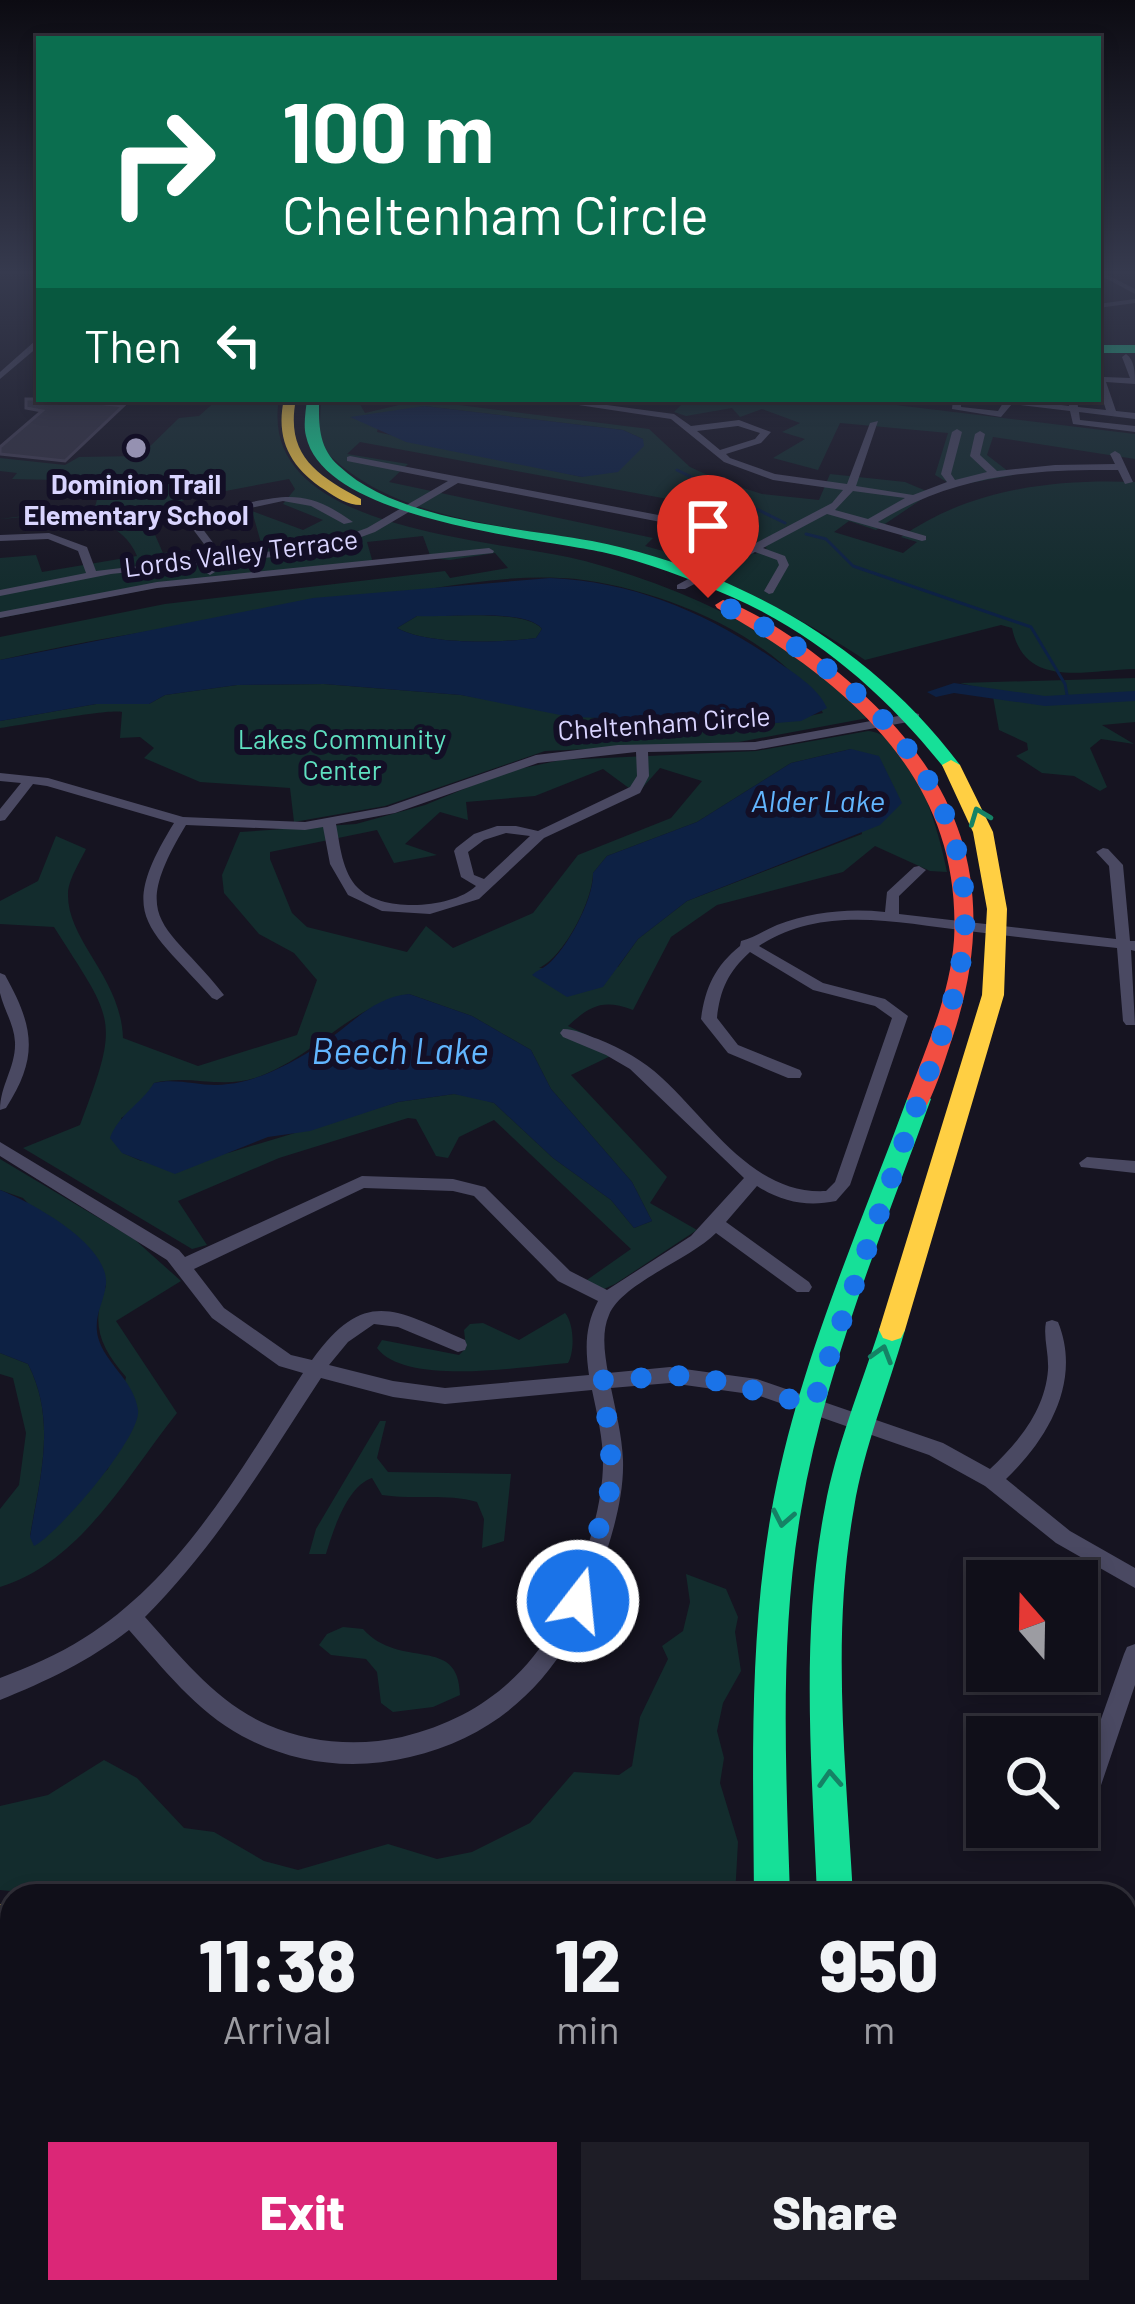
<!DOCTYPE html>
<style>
:root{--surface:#100f19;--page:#1e1d26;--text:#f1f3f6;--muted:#9c9ca2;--line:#302f38;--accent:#db2777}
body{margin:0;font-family:Barlow,sans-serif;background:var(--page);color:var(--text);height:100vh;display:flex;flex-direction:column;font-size:45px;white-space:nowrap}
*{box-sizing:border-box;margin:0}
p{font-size:39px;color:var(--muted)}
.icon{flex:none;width:66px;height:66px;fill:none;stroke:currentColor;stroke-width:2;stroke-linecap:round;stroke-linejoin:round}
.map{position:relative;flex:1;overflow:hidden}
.panel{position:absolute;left:0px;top:1884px;width:1137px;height:420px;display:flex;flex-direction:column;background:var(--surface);border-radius:36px 36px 0 0;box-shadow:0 6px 18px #0003,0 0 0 3px var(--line)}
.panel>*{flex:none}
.guide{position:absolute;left:36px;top:36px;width:1065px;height:366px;border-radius:0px;box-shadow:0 6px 18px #0003,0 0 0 3px var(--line);background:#0b6e4f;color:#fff;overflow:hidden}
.needle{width:78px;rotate:340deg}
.tools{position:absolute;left:966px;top:1560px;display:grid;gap:24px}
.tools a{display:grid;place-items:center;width:132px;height:132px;border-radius:0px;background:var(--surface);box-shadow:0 6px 18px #0003,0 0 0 3px var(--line);font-size:60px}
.pin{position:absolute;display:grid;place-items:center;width:102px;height:102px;color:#fff;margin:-123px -51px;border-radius:50% 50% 50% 0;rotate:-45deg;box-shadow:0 0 12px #0007}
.pin .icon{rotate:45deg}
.me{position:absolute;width:132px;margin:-66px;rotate:16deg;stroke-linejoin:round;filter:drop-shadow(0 0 9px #0008)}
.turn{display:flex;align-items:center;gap:42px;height:252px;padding:0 48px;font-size:54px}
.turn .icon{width:156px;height:156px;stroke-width:2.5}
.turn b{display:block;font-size:84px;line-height:102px}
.then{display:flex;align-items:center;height:114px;padding:0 48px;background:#0003;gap:24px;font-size:45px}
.eta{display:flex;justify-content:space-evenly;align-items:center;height:204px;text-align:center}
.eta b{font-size:72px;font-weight:800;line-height:84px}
.button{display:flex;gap:24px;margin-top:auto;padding:24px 48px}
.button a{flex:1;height:138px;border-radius:0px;background:var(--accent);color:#fff;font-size:48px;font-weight:800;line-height:138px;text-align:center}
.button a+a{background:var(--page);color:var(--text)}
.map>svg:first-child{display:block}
</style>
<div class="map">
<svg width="1135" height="2304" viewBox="0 0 1135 2304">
<rect width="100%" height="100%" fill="#161421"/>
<!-- green -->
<path fill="#132c2d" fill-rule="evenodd" d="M218,399H279C256,533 497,538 585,561C665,583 741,615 808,664C828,678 859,697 868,718L739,742L545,751L385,806L294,822L290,788L200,782L144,758L154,748L140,737L120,738L122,712C112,708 21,725 0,728V721L96,704H149L165,695L237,685L324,684L461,695L608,720L776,723L823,713C783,637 658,588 576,579C505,572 429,590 359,600C238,617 119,633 0,660V637L165,604L445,571L450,578L508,568L495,553L450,560L431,558L423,536L367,542L373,563L160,587L0,618V558L36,555L42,572L137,556C116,505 46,515 0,519L95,507L102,481L12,479L17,473L0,471V458L65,465L79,457L140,456L179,418L199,416ZM289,479L295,489L283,504L323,520L303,530L252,511L261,543L163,553L152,528L156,515L188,498Z
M357,399L365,413L420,400L649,429L690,467L721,481L762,494L819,500L830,474L905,482L931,493L876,530L849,521L834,532L903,553L917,542L901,537C971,488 1055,479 1135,482V669C1085,670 1025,690 1012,628L1001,625L865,660C795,613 723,578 643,554C538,523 395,532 319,444L321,401ZM424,406L623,430L643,439L582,477L377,432L381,415ZM360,442L684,502L672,519L709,525L767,548L755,554L727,540L696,560L645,546L653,538L389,482L408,464L347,454Z
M657,399H846L1135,434V459L993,437L987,455L1013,475L954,486L935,475L948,433L840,423L818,470L773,458L805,439L782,432L800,423L762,409L740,417L732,408L686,416L674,412L684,402Z
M417,616C446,617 526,609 542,629L536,638C500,643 428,645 397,628Z
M1135,678V722L1102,725L1134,744L1101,739L1090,748L1107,787L1100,791L1074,776L1042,773L1016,756L1028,750L1027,743L999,730L992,691L960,683Z
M868,731C913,734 940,835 947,872L930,871L875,846L843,872L717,905L671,937L633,1010C603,999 591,1005 568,1026L621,1051L571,1075L667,1177L650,1203L697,1230L615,1284L604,1289L584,1282L631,1249L494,1120L459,1137L448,1158L436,1156L416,1119L408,1118L279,1158L178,1201L207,1245L192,1249L23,1148L80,1125C121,1017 114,1022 54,927L0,924V901L38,881L56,836L86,849C80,862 68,880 68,894C67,941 121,977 123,1038L198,1066L297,1035L317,980L294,953L259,934L224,893L222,875L240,832L356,824L425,805L505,772L561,760L756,751ZM851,749L862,834L687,901L638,939L618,967L539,968C563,958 593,901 593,873L607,856L697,822L791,763ZM660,768L702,781L671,818L578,855L533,913L453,948L426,926L407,952L307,927L292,913L270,859V852L377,830L394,863L437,855L405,844L440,812L468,820L466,802L535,796L603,769L637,794ZM409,994L472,1016L531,1050L551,1089L632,1182L652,1221L634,1228L611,1200L553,1158L494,1103L475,1097L454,1094L398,1102L228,1153L141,1161L123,1153L121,1118L142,1106L154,1083C188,1074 221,1089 255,1078C312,1059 352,1005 409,994Z
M0,1159L134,1239L181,1281L116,1321L177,1413C127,1476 80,1563 0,1587V1509L19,1485L26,1433L13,1378L0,1374V1353L28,1364C57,1421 40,1477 30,1536L108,1469L126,1377C100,1347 90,1324 106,1286L23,1198L0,1190Z
M565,1313C574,1323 575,1351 568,1363C525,1366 406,1387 377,1348L382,1340L459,1355L466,1348L464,1330L470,1324L483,1323L519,1340Z
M380,1421H386L377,1458L388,1472L511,1474L504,1541L482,1548L484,1519L477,1502C446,1493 415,1500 382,1495L372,1478C347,1486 333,1531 326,1554H309L316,1529Z
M686,1574L726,1589L738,1617L735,1632L741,1671L723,1703L717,1731L724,1758L720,1783L738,1842L735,1896H60L0,1890V1806L48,1795L104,1760L137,1778L184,1828L214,1832L264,1861L298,1870L388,1844L437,1859L472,1852L530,1823L574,1772L619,1775L632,1766L640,1717L668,1659L662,1646L683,1631L690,1602Z
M343,1627L363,1629C401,1671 459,1634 460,1695L433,1707L393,1712L381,1703L377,1672L366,1659L331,1655L319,1645L327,1634Z"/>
<!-- water -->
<path fill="#0d2144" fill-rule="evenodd" d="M424,406L623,430L643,439L644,446L618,472L582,477L406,442L350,417Z
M550,578C636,582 704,612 774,659C793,673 818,687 827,708L801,721L776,723L570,717L461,695L324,684L237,685L165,695L149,704H96L0,721V660L313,598ZM417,616C447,618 526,608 542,629L536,638C500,643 428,645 397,628Z
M851,749L879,756L902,803L880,825L687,901L638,939L603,987L567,997L532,975C536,971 542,969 547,965C566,950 594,899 593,873L607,856L697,822L791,763Z
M409,994L472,1016L531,1050L551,1089L632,1182L652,1221L634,1228L611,1200L553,1158L494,1103L454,1094L398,1102L310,1131L268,1137L175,1174L122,1153L110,1138C118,1115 141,1104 154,1083C179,1077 203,1088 228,1084C260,1081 295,1061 322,1044C351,1025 373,997 409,994Z
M0,1190C31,1202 109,1244 106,1284C104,1303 93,1316 98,1337C105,1364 134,1380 138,1410C142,1436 57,1535 34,1546L30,1537C40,1477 57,1421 28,1364L0,1353Z"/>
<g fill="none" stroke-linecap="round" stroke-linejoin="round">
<!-- stream -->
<path stroke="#0d2144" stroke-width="3" d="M677,470L785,523
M806,534L826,539L853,566L1031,627L1065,684L1068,700"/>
<!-- river -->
<path fill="#0d2144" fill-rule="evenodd" d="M954,683L1045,696L1135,691V701L1045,706L954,693L936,697L927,692Z"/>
</g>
<!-- building -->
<path fill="#343243" stroke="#433f54" stroke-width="3" d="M26,399H63L123,406L65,461L0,454V447L42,411L26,408Z"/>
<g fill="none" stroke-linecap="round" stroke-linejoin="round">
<!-- street -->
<path fill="#4a4962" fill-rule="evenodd" d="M1098,270L1135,289V294L1098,274Z
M1135,299V303L1098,308V304Z
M35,341H39V346L0,379V372Z
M1126,354C1135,360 1135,374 1135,384L1106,382L1116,411L1135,413V419L1079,412L1080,420L1135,426V432L1073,424L1070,411L1012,404L1001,417L952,409L953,399H961V407L998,411L1003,403L988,399H1014L1069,406V399H1077L1078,407L1106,410L1098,385V369L1104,377L1130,378L1122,357Z
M539,399H562L674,414L691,426L739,420L771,432L761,443L726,454L730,458L775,474L847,484L870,423L878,421L856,486L913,495L947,482L941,474L952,432L957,429L962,432L951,474L955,480L987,472L970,456L975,434L980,431L985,434L980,455L997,471L1055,465L1115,464L1110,454L1115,451L1120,454L1133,482L1125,484L1118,470C1029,469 955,475 878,522L926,536V540L922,541L827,514L763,548L785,556L789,565L773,593L769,594L764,591L779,565L777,560L755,552L685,589H677V585L746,548L722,539L689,557H681V553L713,535L692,528L458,483L375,532L320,552L216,563L215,572L210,575L205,572V564L111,574L0,596V590L86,573L78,551L48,539L0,541V535L49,533L87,547L96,571L206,558L207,548L192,528C209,509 219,509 243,504C291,493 311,492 353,522L344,524L311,506L283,501L214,516L202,528L217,548L216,557L314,547L367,528L448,481L347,461V457L350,456L695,522L754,544L832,503L843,490L773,480L724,462L671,419ZM738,426L760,433L755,439L720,450L697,431ZM853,491L905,498L868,519L835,510Z
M865,399H893C887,403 871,403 865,399Z
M489,548L494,551L493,553L157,588L0,618V612L157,582Z
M915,713L919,714V720L755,750L648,752L649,776L640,793L544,838L479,899L430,914L382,911L348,895L330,864L323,827L305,830L186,825C127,923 166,921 224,995L217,1000L212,998C147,925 116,917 174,823L47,786L33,784L5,820L0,821V809L21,783L0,781V773L48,778L183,817L305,822L387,807L536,755L618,745L755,742ZM636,752L637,776L630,787L538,831L516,826H497L474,834L456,848L454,851L461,877L476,886C452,909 382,913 358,888C342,872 340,845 336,824L395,813L538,763ZM506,833L530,836L484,879L474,875L468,852L484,840Z
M1103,848L1108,849L1123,865L1130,941H1135V951L1131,950L1135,1025H1126L1123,1021L1117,948C1067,943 1018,937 968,931C899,923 822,904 759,946L823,983L885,999L908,1016L850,1185L836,1201C807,1207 782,1202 757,1186L726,1222L809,1282L812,1287L809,1292H797L716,1233C689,1260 622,1283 609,1315C601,1333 605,1355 608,1373L670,1367L757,1379L943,1443L990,1469C1019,1442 1045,1410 1048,1370C1049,1353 1043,1337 1046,1322L1052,1320L1058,1322C1082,1381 1048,1439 1006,1479L1070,1531L1135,1568V1588L1056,1543L985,1486L929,1455L757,1395L670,1383L611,1388C616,1412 622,1436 623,1460C624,1490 616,1522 607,1550C577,1654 519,1731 410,1757C353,1771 294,1764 242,1736C196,1711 163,1668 129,1630C89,1661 47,1681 0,1700V1678C29,1667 57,1655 84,1638C182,1577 242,1467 303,1373L279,1366L212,1318L167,1260L0,1156V1142L179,1250L185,1257L362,1176L453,1179L485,1187L570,1271L607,1290L691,1236L744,1178L630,1069L606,1055L563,1037L560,1033L563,1029C575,1029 586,1035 598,1039C622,1049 643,1060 662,1078C710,1122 753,1195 826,1191L835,1182L892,1018L875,1006L813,990L750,952C728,972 720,990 717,1018L738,1045L800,1070L802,1074L800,1078H788L728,1053L704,1023L701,1019C705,988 715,966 740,946L741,941C753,938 765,930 777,925C812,912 848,908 885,912L887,892L914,867L919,866L926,870L899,896V914L1116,939L1109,866L1096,852ZM364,1188L453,1191L474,1196L558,1281L598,1301C585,1326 585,1347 589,1375L445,1388L393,1381L329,1365L348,1342L374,1324L398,1327L458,1352L465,1350L467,1345L465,1340C394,1309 365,1287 312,1360L291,1355L224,1308L194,1269ZM321,1378L393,1397L445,1404L592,1390C597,1414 603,1438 603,1462C603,1492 595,1524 586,1552C557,1647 502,1713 402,1737C358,1747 309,1743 268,1725C217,1703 181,1657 145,1617C216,1546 266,1462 321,1378Z
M0,973L5,975C34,1027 39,1057 6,1108L0,1110C0,1085 16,1067 15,1042C14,1024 4,1010 0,993C0,992 0,975 0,973Z
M1087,1157L1135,1161V1173L1081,1167L1079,1163Z
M1135,1644V1685L1097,1797L1093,1805L1085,1809L1077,1805V1787L1124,1654L1127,1647Z"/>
<!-- fast -->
<path fill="#16e098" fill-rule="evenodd" d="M1098,345H1135V353H1098Z
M307,399H319C319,425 318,447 339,466C397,521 516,527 592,541C634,549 675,562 715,578C813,619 896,680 960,765L951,770L945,769C887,696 818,635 732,597C690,579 647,562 602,552C533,537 324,520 306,436C303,425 306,410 307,399Z
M919,1091L931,1099C882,1234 825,1368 801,1511C779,1638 786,1768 790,1896H754C753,1768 749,1640 771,1514C796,1370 857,1235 907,1099Z
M892,1319L901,1322L905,1330C888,1389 864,1447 854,1508C831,1636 846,1767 853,1896H817C812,1767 800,1635 825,1507C836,1447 860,1389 879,1330L883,1322Z
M0,1946L12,1947V1983L0,1982Z
M1125,2045H1135V2083H1125Z"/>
<!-- slow -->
<path fill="#ffcf43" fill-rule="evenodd" d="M284,399H296C285,455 316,475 361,499V505C347,505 337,498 325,490C291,468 275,440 284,399Z
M951,760L960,765L993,832L1007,909L1004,995L905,1330L901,1338L892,1341L883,1338L879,1330L982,995L987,909L973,832L942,765Z
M0,1904L12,1905V1941L0,1940Z
M1125,2091L1135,2092V2130L1125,2129Z
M757,2292H797L798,2304H756Z
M830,2292H870L871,2304H829Z"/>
<!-- jam -->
<path fill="#f24e42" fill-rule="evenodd" d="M723,600C764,615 805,645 839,673C960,773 1003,884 953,1036C945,1059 938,1084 927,1105H911L907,1099C926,1048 950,995 954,940C963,777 846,682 717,608L715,605Z"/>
</g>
<!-- one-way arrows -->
<defs><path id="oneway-chevron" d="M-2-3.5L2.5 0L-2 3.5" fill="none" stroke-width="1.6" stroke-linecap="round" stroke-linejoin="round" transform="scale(3)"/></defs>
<g stroke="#158265">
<use href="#oneway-chevron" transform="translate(979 816) rotate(-111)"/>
<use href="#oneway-chevron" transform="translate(882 1354) rotate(-73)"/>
<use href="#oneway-chevron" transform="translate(783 1518) rotate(101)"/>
<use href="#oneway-chevron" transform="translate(830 1779) rotate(-93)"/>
</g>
<!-- sky -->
<linearGradient id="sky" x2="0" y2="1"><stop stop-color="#0c0b12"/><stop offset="0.46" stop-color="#363a4e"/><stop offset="1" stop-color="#363a4e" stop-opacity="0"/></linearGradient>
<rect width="1135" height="592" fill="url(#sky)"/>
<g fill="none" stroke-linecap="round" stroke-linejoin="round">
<!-- route -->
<path stroke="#1a73e8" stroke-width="21" stroke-dasharray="0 37.8" d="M578,1601L613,1479L603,1380L693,1375L813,1405C844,1313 877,1222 908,1130C931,1063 964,991 965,920C967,764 837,657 708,598"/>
</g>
<!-- markers -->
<circle fill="#9591b1" stroke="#130f26" stroke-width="4.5" cx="136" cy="448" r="12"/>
<g text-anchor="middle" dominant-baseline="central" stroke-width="12" stroke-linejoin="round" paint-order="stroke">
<!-- far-poi labels -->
<g font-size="27" font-weight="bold" fill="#d9d4ff" stroke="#130f26">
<text x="136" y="483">Dominion Trail<tspan x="136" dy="31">Elementary School</tspan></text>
</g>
<!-- far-street labels -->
<g font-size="27" fill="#d9d4ff" stroke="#130f26">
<text transform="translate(241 552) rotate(-7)">Lords Valley Terrace</text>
<text transform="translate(664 722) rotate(-4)">Cheltenham Circle</text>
</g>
<!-- far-park labels -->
<g font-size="27" fill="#5fe0c0" stroke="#130f26">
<text x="342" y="738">Lakes Community<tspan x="342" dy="31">Center</tspan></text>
</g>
<!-- far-water labels -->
<g font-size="30" font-style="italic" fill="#62b6ff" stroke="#130f26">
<text x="818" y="800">Alder Lake</text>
</g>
<!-- water labels -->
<g font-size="36" font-style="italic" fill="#62b6ff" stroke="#130f26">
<text x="400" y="1049">Beech Lake</text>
</g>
</g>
</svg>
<div class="tools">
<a><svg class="needle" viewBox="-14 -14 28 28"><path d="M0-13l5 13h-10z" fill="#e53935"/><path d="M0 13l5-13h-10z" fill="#9c9ca2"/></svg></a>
<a><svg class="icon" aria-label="search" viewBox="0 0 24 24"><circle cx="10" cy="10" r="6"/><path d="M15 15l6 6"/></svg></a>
</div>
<div class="pin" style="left:708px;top:598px;background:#d93025"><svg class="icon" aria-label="arrive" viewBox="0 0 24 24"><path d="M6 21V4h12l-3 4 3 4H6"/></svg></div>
<svg class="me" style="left:578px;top:1601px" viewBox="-20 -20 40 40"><circle r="17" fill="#1a73e8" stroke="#fff" stroke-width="3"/><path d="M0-11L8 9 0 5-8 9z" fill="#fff"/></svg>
<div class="guide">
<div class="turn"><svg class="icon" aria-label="right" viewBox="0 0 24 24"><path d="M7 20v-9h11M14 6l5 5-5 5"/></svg><div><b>100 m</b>Cheltenham Circle</div></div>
<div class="then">Then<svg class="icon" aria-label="left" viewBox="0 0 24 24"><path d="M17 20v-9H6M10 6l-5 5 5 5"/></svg></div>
</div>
<section class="panel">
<div class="eta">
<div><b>11:38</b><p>Arrival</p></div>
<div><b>12</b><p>min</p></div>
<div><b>950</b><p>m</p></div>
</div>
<div class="button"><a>Exit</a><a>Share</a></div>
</section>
</div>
